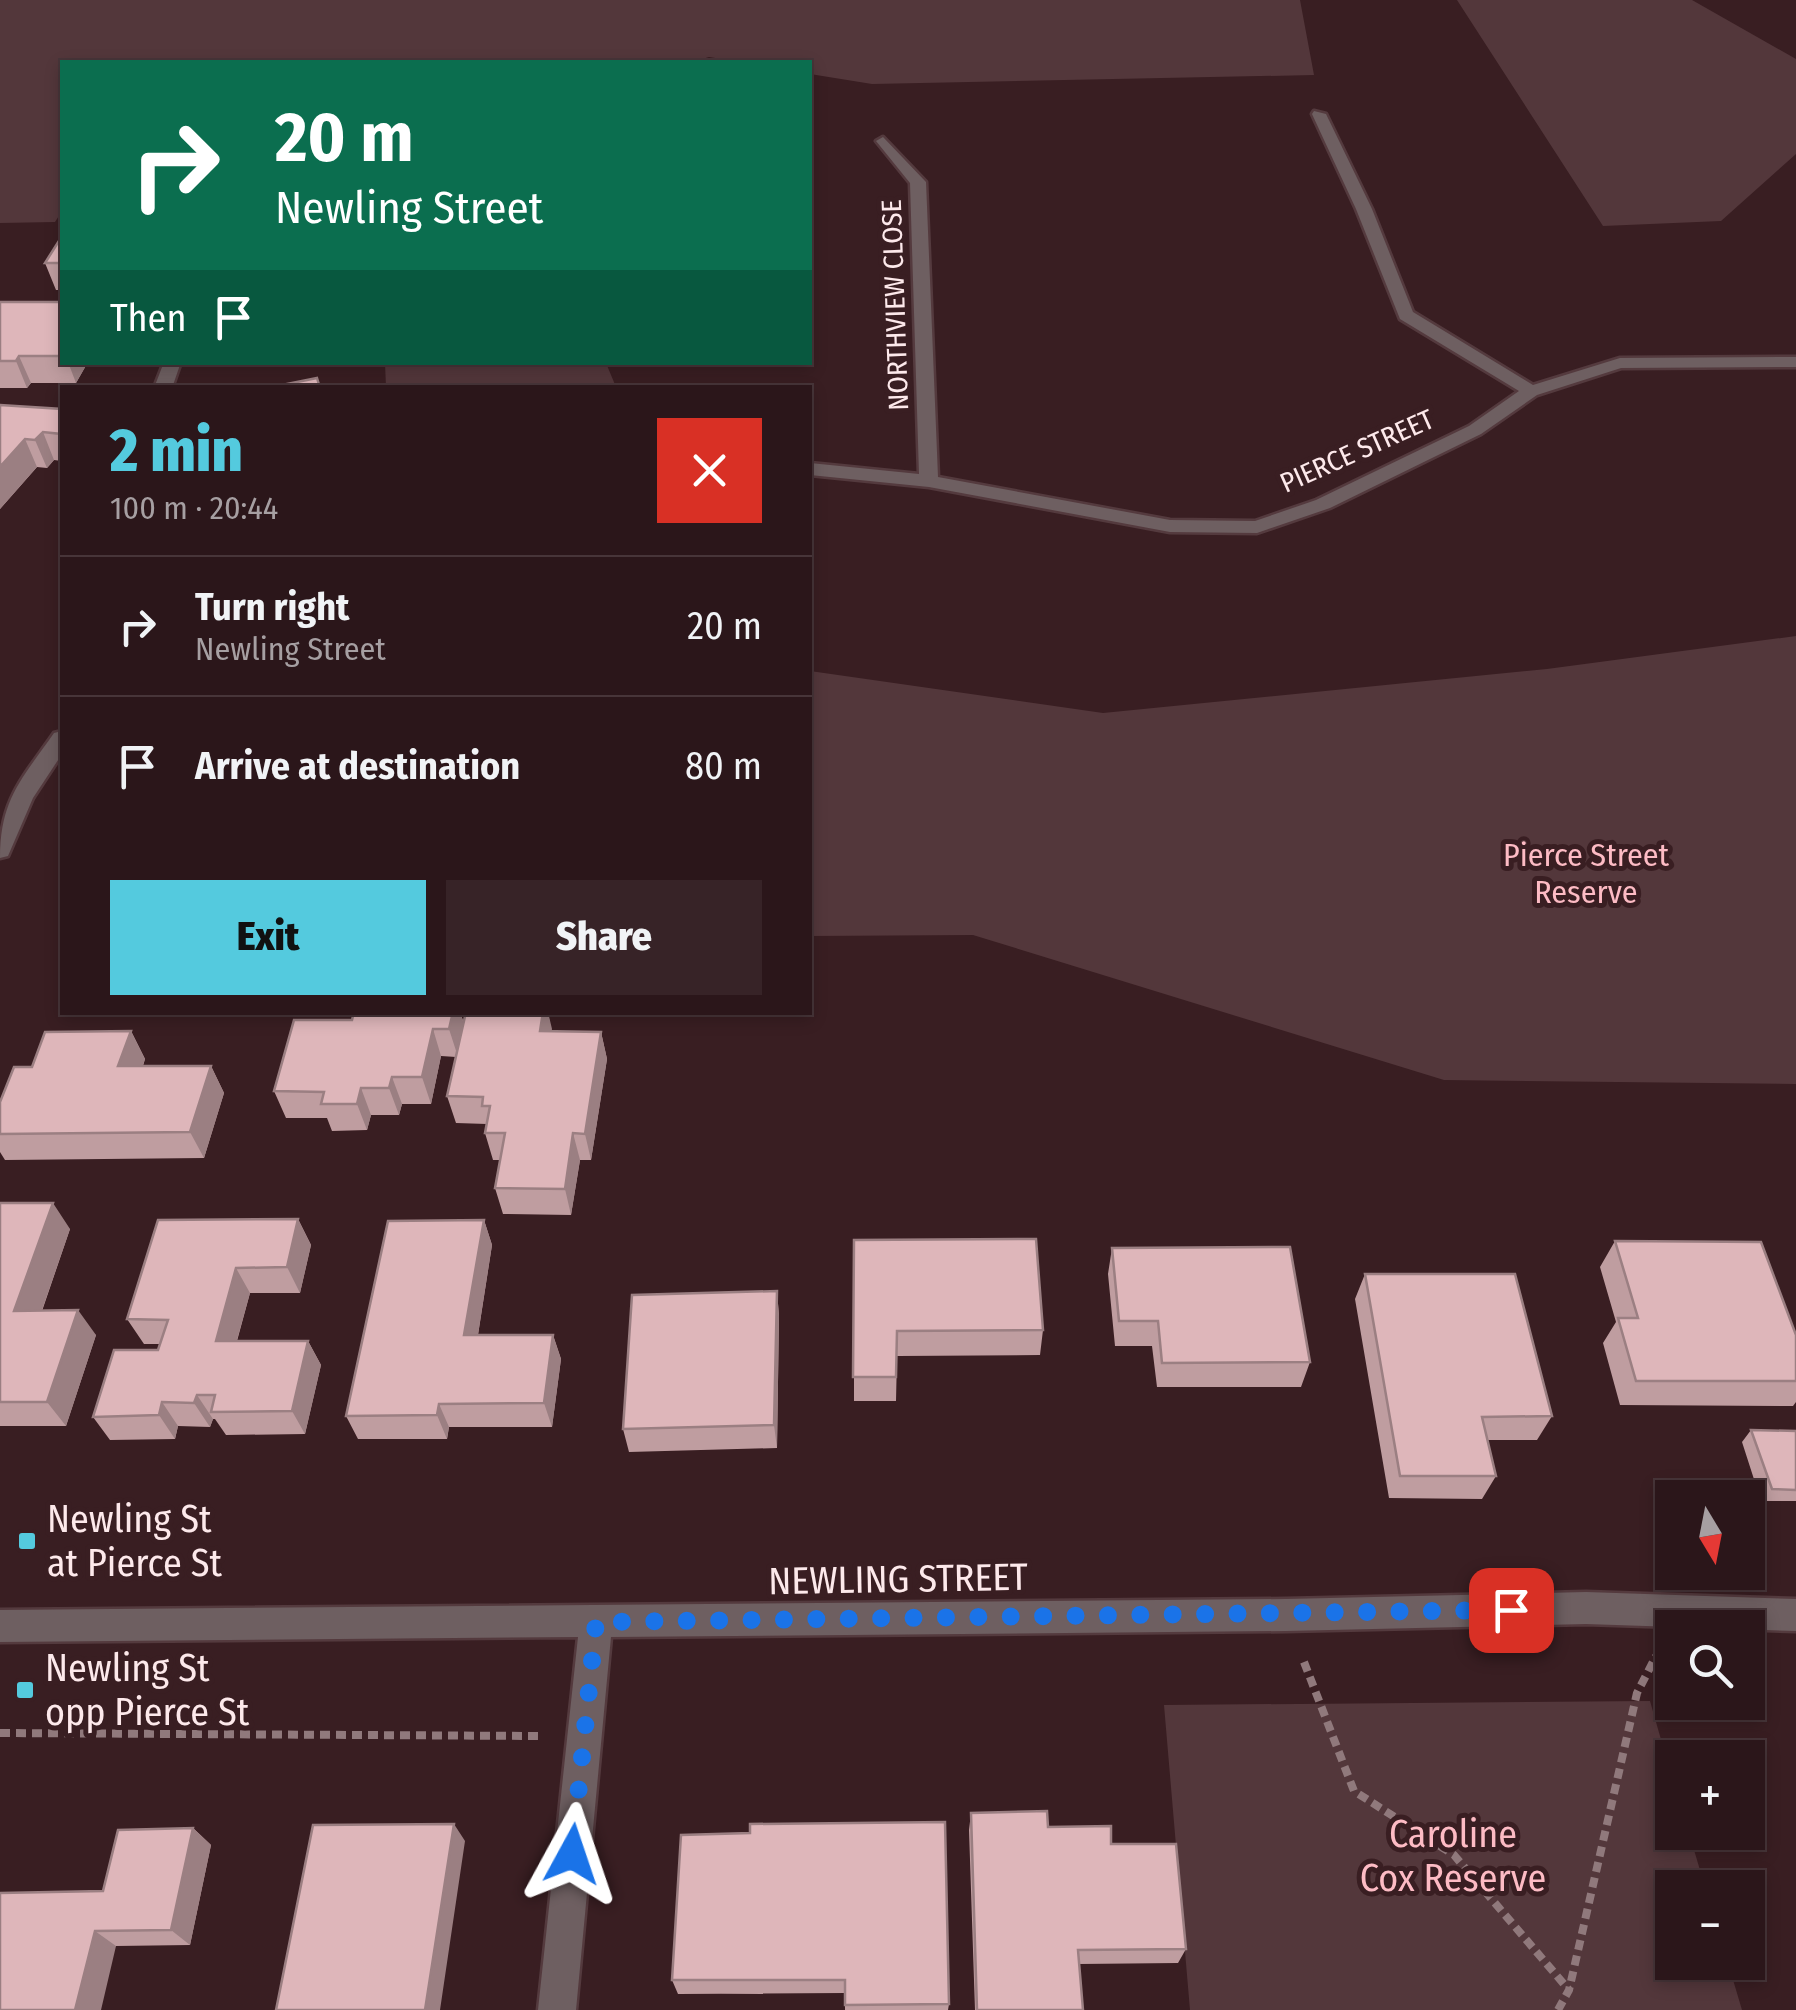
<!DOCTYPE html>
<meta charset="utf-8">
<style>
:root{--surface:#2b161a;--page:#372327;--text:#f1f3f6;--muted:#a69fa2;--line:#473539;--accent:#54cade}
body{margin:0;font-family:"Fira Sans Condensed",sans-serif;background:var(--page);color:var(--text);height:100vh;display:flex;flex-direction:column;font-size:38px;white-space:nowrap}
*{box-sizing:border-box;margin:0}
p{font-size:32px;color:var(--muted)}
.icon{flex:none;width:55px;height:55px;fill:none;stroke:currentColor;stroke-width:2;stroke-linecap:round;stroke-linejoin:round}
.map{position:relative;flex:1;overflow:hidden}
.drawer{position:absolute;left:60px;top:385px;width:752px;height:630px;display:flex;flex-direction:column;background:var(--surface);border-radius:0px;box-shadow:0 5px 15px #0003,0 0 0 2px var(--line)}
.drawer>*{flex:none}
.top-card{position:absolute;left:60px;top:60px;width:752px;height:305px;border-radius:0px;box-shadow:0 5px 15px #0003,0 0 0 2px var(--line);background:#0b6e4f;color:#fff;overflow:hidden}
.needle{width:65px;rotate:170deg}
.controls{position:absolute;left:1655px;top:1480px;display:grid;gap:20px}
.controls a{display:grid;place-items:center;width:110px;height:110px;border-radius:0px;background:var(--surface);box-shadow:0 5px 15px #0003,0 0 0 2px var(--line);font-size:50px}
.pin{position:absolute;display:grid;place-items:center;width:85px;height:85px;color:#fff;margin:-42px;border-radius:20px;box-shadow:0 5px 15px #0006}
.me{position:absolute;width:110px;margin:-55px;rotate:5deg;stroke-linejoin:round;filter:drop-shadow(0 0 8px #0008)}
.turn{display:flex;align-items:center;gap:35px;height:210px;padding:0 50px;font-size:45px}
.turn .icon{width:130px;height:130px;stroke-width:2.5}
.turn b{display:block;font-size:70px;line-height:85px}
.then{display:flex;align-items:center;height:95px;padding:0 50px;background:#0003;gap:20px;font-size:38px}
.round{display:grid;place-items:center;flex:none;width:105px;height:105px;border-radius:0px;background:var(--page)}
.summary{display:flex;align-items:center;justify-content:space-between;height:170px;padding:0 50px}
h1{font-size:60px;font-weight:800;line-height:75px;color:var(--accent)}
.cta{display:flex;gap:20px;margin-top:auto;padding:20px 50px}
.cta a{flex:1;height:115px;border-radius:0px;background:var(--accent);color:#111;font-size:40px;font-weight:800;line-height:115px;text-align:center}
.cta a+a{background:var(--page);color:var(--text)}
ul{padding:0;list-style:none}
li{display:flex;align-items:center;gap:30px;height:140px;padding:0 50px;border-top:2px solid var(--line)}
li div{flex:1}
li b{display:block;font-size:38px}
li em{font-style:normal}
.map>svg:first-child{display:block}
</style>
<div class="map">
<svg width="1796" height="2010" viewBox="0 0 1796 2010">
<rect width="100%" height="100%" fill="#391e22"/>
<!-- green -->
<path fill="#53373b" d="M0,0H1300L1314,75L872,84L810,74V62H740L709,57L692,62H62V211L55,222L0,223Z
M1457,0H1692L1796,59V154L1721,221L1603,226Z
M385,363H606L616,387H386Z
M1796,636V1084L1444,1080L973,935L810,936V671L1103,713L1547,669Z
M1650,1701L1672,1778V1832L1689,1833L1705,1887L1672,1888V1962L1728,1963L1742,2010H1190L1164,1705Z"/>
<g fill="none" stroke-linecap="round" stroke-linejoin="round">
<!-- minor casing -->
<g stroke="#543a3e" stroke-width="5">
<path id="minor" d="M1314,111L1326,114L1372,209L1413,312L1533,385L1620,358L1796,357V367L1621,368L1537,395L1481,434L1330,508L1257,533L1170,532L929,487L810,475V463L919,474L910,183L876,141L883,137L926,182L938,477L1170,520L1255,521L1316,500L1469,426L1519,391L1400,319L1356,209L1312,114Z
M164,362H181L172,388H154Z
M62,731V754L33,798L8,856L0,858C0,799 22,779 54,733Z
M1586,1592L1796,1599V1631L1586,1624L1286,1631L611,1637L576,2010H538L578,1637L0,1642V1610L1286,1599Z"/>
</g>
<!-- path -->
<path stroke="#90797c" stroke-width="8" stroke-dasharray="10 6" stroke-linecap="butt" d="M1304,1662L1354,1791L1454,1855L1569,1990
M0,1733L539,1736
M1558,2010L1569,1990L1637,1693L1656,1656"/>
<!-- minor -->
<use href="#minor" fill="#6e5f61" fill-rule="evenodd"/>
</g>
<!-- wall -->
<path fill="#bf9da0" d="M62,236V290H56L45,263Z
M0,302H62V362H88L76,383H31L27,388H0Z
M0,405L62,409V461L54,460L47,468L37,467L0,509Z
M354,1012H460L464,1023L466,1012H548L551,1031L601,1032L607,1059L591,1160H580L571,1215L503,1214L495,1188L500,1160H493L485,1133L487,1124L456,1123L447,1096L456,1057L441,1056L431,1104H402L399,1115H371L367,1130L332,1131L327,1118H286L274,1091L352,1020Z
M131,1031L145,1059L143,1066H211L224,1093L204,1158L5,1160L0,1152V1102L32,1067Z
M0,1203L70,1229L42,1311L96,1335L66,1426H0Z
M298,1219L311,1245L300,1293H250L237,1341H308L321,1365L305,1434L226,1435L215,1419H213L210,1427L178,1426L175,1439L110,1440L93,1417L158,1350L160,1344H144L127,1319Z
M484,1220L492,1245L478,1335H553L561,1359L552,1427H449L447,1439H358L346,1416Z
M854,1240L1043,1330L1040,1355L897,1356L896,1401H854Z
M1615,1241L1796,1335V1402L1793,1406L1620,1405L1603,1343L1616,1322L1600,1267Z
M1112,1248L1310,1362L1301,1387H1157L1152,1346H1115L1108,1274Z
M1365,1274L1552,1416L1537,1440H1487L1496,1476L1482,1499L1389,1498L1355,1299Z
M777,1291L779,1316L777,1448L629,1452L623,1429Z
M1751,1430L1796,1431V1501H1761L1742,1442Z
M971,1813L1048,1827L1111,1844L1186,1949L1178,1963L1079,1964L1083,2010H975L969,1830Z
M193,1828L211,1845L190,1945L116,1946L0,2010L103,1891Z
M681,1835L949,2004L948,2010H845V1993L678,1994L672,1980Z"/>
<!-- shaded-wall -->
<path fill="#9b7f82" d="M19,356L31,383L27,388L16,361Z
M68,362H88L76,383Z
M43,432L54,460L47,468L35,440Z
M25,439L37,467L0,509V467Z
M447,1012H460L464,1024L458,1057L449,1029Z
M543,1012H548L552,1029L546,1058L540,1031Z
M433,1029L441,1056L431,1104L422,1077Z
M131,1031L145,1059L133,1094L118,1066Z
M601,1032L607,1059L591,1160L585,1134Z
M211,1066L224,1093L204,1158L190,1132Z
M392,1077L402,1104L399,1115L389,1088Z
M361,1088L371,1115L367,1130L357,1104Z
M573,1133L580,1160L571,1215L565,1189Z
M53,1203L70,1229L33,1336L14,1311Z
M298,1219L311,1245L300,1293L287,1267Z
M484,1220L492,1245L474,1360L464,1335Z
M236,1268L250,1293L230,1365L216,1341Z
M777,1291L779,1316L777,1448L774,1425Z
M78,1310L96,1335L66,1426L47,1402Z
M553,1335L561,1359L552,1427L544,1403Z
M308,1341L321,1365L305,1434L292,1411Z
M197,1395L213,1419L210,1427L194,1403Z
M162,1402L178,1426L175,1439L159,1415Z
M439,1404L449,1427L447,1439L437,1415Z
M454,1824L465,1841L440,2010H425Z
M193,1828L211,1845L190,1945L171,1930Z
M95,1931L116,1946L101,2010H75Z"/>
<!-- building -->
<path fill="#deb6ba" stroke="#9b7f82" stroke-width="2.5" d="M62,236V263H45Z
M0,302H62V356H19L16,361H0Z
M317,378L320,388H267Z
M0,405L62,409V434L43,432L35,440L25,439L0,467Z
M354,1012H453L449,1029H433L422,1077H392L389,1088H361L357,1104H321L324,1092L274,1091L294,1020H352Z
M466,1012H543L540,1031L601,1032L585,1134L573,1133L565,1189L495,1188L505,1133H485L490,1106H482L483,1097L447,1096Z
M131,1031L118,1066H211L190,1132L0,1134V1102L14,1067H32L45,1032Z
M0,1203H53L14,1311L78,1310L47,1402H0Z
M298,1219L287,1267L236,1268L216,1341H308L292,1411L211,1412L215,1395H197L194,1403L162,1402L159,1415L93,1417L114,1350H158L168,1320L127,1319L158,1220Z
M484,1220L464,1335H553L544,1403L439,1404L437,1415L346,1416L388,1221Z
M1036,1239L1043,1330L897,1331L896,1377H853L854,1240Z
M1615,1241L1761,1242L1796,1335V1381H1636L1618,1318H1638Z
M1290,1247L1310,1362L1162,1363L1158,1321H1119L1112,1248Z
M1365,1274H1515L1552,1416L1482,1417L1496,1476H1400Z
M777,1291L774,1425L623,1429L632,1295Z
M1751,1430L1796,1431V1490L1772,1489Z
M1047,1811L1048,1827L1111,1826V1844H1176L1186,1949L1078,1950L1083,2010H977L971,1813Z
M945,1822L949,2004L845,2005V1980H672L681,1835L750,1833V1824Z
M454,1824L425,2010H276L313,1825Z
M193,1828L171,1930L95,1931L75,2010H0V1893L103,1891L118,1830Z"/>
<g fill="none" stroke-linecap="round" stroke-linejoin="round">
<!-- route -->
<path stroke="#1a73e8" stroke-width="18" stroke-dasharray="0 32.4" d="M572,1854L596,1622L1511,1610"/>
</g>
<!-- markers -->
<g fill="#54cade" stroke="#391e22" stroke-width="4">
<rect x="17" y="1531" width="20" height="20" rx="5"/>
<rect x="15" y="1680" width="20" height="20" rx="5"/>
</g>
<g text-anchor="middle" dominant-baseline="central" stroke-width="10" stroke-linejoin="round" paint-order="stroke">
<!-- far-street labels -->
<g font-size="28" fill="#fde9eb" stroke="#391e22">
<text transform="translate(895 305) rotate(-92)">NORTHVIEW CLOSE</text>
<text transform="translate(1357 451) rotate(-24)">PIERCE STREET</text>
</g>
<!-- park labels -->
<g font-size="32" fill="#fdbbc4" stroke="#391e22">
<text x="1586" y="855">Pierce Street<tspan x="1586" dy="37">Reserve</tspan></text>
</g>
<!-- near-poi labels -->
<g font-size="38" fill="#fde9eb" stroke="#391e22" text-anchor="start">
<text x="47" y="1519">Newling St<tspan x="47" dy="44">at Pierce St</tspan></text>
<text x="45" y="1668">Newling St<tspan x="45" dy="44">opp Pierce St</tspan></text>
</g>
<!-- near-street labels -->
<g font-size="38" fill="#fde9eb" stroke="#391e22">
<text transform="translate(898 1579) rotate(-1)">NEWLING STREET</text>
</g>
<!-- near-park labels -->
<g font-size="38" fill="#fdbbc4" stroke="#391e22">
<text x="1453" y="1834">Caroline<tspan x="1453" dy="44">Cox Reserve</tspan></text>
</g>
</g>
</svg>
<div class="controls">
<a><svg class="needle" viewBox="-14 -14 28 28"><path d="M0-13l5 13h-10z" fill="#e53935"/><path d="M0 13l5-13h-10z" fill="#a69fa2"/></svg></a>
<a><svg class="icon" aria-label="search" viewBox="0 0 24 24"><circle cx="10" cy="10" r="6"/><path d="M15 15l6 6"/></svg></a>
<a>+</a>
<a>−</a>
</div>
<div class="pin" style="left:1511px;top:1610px;background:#d93025"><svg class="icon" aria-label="arrive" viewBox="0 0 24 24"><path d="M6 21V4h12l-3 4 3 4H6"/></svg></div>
<svg class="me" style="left:572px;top:1854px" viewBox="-20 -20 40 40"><path d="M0-17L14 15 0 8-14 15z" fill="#1a73e8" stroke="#fff" stroke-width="4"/></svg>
<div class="top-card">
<div class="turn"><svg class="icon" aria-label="right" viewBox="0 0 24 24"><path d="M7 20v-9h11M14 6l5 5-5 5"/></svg><div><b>20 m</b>Newling Street</div></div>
<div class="then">Then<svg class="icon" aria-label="arrive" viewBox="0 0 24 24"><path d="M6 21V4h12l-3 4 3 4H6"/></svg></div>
</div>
<section class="drawer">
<div class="summary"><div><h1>2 min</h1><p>100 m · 20:44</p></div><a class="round" style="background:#d93025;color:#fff"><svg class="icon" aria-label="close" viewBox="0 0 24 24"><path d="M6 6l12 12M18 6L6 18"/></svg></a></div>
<ul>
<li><svg class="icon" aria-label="right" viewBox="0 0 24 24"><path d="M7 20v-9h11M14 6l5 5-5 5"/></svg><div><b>Turn right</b><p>Newling Street</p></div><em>20 m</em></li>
<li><svg class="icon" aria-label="arrive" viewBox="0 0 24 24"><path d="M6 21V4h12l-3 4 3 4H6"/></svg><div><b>Arrive at destination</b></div><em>80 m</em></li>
</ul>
<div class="cta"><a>Exit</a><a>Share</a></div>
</section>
</div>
